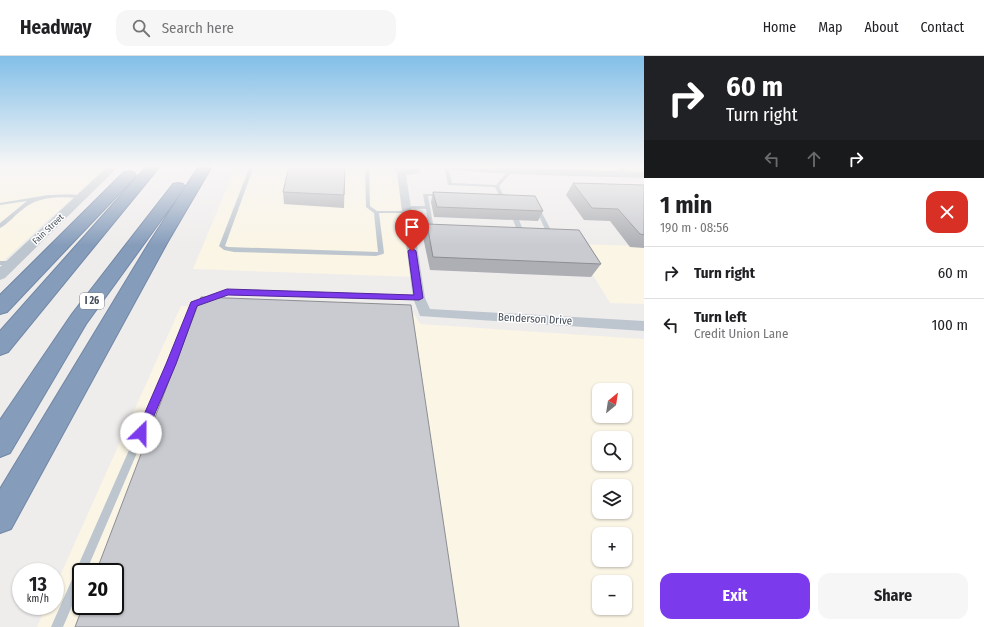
<!DOCTYPE html>
<meta charset="utf-8">
<style>
:root{--surface:#fff;--page:#f6f6f6;--text:#202124;--muted:#757577;--line:#e0e0e0;--accent:#7c3aed}
body{margin:0;font-family:"Fira Sans Condensed",sans-serif;background:var(--page);color:var(--text);height:100vh;display:flex;flex-direction:column;font-size:15px;white-space:nowrap}
*{box-sizing:border-box;margin:0}
p{font-size:13px;color:var(--muted)}
.icon{flex:none;width:22px;height:22px;fill:none;stroke:currentColor;stroke-width:2;stroke-linecap:round;stroke-linejoin:round}
.map{position:relative;flex:1;overflow:hidden}
.panel{display:flex;flex-direction:column;background:var(--surface);width:340px}
.panel>*{flex:none}
.hud{background:#202124;color:#fff;overflow:hidden}
.needle{width:26px;rotate:30deg}
.fabs{position:absolute;left:592px;top:327px;display:grid;gap:8px}
.fabs a{display:grid;place-items:center;width:40px;height:40px;border-radius:8px;background:var(--surface);box-shadow:0 1px 3px #0004;font-size:20px}
.speed{position:absolute;left:12px;top:507px;display:flex;gap:8px;font-size:20px;font-weight:700;text-align:center}
.speed>*{display:grid;place-content:center;width:52px;height:52px;border-radius:50%;background:var(--surface);box-shadow:0 1px 3px #0004;line-height:1}
.speed small{font-size:10px;font-weight:400}
.speed .limit{border:2px solid #111;border-radius:6px;background:#fff;color:#111}
.pin{position:absolute;display:grid;place-items:center;width:34px;height:34px;color:#fff;margin:-41px -17px;border-radius:50% 50% 50% 0;rotate:-45deg;box-shadow:0 0 4px #0007}
.pin .icon{rotate:45deg}
.me{position:absolute;width:44px;margin:-22px;rotate:23deg;stroke-linejoin:round;filter:drop-shadow(0 0 3px #0008)}
.turn{display:flex;align-items:center;gap:14px;height:84px;padding:0 16px;font-size:18px}
.turn .icon{width:52px;height:52px;stroke-width:2.5}
.turn b{display:block;font-size:28px;line-height:34px}
.lanes{display:flex;align-items:center;height:38px;padding:0 16px;background:#0003;justify-content:center;gap:20px;direction:ltr}
.lanes .off{opacity:.35}
.round{display:grid;place-items:center;flex:none;width:42px;height:42px;border-radius:12px;background:var(--page)}
.overview{display:flex;align-items:center;justify-content:space-between;height:68px;padding:0 16px}
h1{font-size:24px;font-weight:700;line-height:30px}
.primary-button{display:flex;gap:8px;margin-top:auto;padding:8px 16px}
.primary-button a{flex:1;height:46px;border-radius:12px;background:var(--accent);color:#fff;font-size:16px;font-weight:700;line-height:46px;text-align:center}
.primary-button a+a{background:var(--page);color:var(--text)}
ul{padding:0;list-style:none}
li{display:flex;align-items:center;gap:12px;height:52px;padding:0 16px;border-top:1px solid var(--line)}
li div{flex:1}
li b{display:block;font-size:15px}
li em{font-style:normal}
header{display:flex;align-items:center;gap:24px;box-sizing:border-box;height:56px;padding:0 20px;background:var(--surface);border-bottom:1px solid var(--line)}
header strong{font-size:19px}
nav{display:flex;gap:22px;margin-inline-start:auto;font-size:14px}
.search{width:280px;height:36px;background:var(--page);display:flex;align-items:center;gap:10px;box-sizing:border-box;padding:0 14px;border-radius:12px;color:var(--muted);font-size:15px}
main{display:flex;flex:1;min-height:0}
.map>svg:first-child{display:block}
</style>
<header>
<strong>Headway</strong>
<div class="search"><svg class="icon" aria-label="search" viewBox="0 0 24 24"><circle cx="10" cy="10" r="6"/><path d="M15 15l6 6"/></svg>Search here</div>
<nav><a>Home</a><a>Map</a><a>About</a><a>Contact</a></nav>
</header>
<main>
<div class="map">
<svg width="644" height="571" viewBox="0 0 644 571">
<rect width="100%" height="100%" fill="#efecec"/>
<!-- commercial -->
<path fill="#faf5e5" fill-rule="evenodd" d="M0,110H107L0,208Z
M236,110H373V112L391,113L397,118L416,221L193,213Z
M480,110H644V119Z
M574,188L644,190V248L610,247Z
M181,250L411,253L420,268L644,283V571H37L46,550H55V531ZM599,334H625V360H599ZM599,382H625V408H599ZM599,430H625V456H599ZM599,478H625V504H599ZM81,516H115V550H81ZM599,526H625V552H599Z"/>
<g fill="none" stroke-linecap="round" stroke-linejoin="round">
<!-- motorway casing -->
<g stroke="#7187a6" stroke-width="2">
<path id="motorway" d="M147,110H160L8,296L0,299V275Z
M199,110H212L167,187L11,473L0,477V433L149,187Z
M129,115L134,116L136,119L134,122L7,256L0,258V239L124,116Z
M178,127L183,128L185,131L86,268L10,397L0,401V364L72,258L173,128Z"/>
</g>
<!-- service -->
<path fill="#bdc6ce" fill-rule="evenodd" d="M250,110H254L225,190L228,191L378,196L374,157L366,151L365,110H369L370,150L377,155H406L408,156L406,157H379L384,197L383,198L376,200L234,196L224,194L219,190Z
M444,110L448,111L452,127L496,129L509,114L513,115L499,130L505,142C503,144 498,144 496,142L500,141L495,131L448,129Z
M616,110H621L629,118V120H625Z
M423,138H442L444,139L442,140H428L434,173L437,174V176H433L429,174L426,153L406,152L404,151L406,150H425Z
M48,139C58,139 76,137 84,141L82,142C61,141 39,139 22,154C15,159 8,168 0,172V167L27,145L0,149V147Z
M535,150L539,151L554,180L553,181H549L548,180L535,151Z
M516,162L519,164L525,179L524,180L522,181L519,179L513,164Z
M0,205H12L15,207L12,209H0Z
M227,234L419,240L422,242L419,244L227,238L197,249L175,308L86,516H81V529L63,571H51L167,308L191,248L192,246Z"/>
<!-- minor -->
<path fill="#bdc6ce" fill-rule="evenodd" d="M390,110C398,110 404,114 412,113L414,110H472L644,116V122L511,118L421,112L419,117L406,119L425,242L430,253L644,265V275L420,260L413,242L397,116Z"/>
<!-- tertiary -->
<path fill="#bdc6ce" fill-rule="evenodd" d="M108,110H119L5,222L0,224V211Z"/>
<!-- motorway -->
<use href="#motorway" fill="#859cba" fill-rule="evenodd"/>
</g>
<!-- wall -->
<path fill="#adafb4" d="M345,110L344,152L284,148L283,136Z
M573,127L644,129V192L630,191L610,165L584,164L566,139Z
M433,136L543,155L538,165L434,161L431,146Z
M427,168L601,208L591,221L430,214L423,181Z"/>
<!-- building -->
<path fill="#c9cbd1" stroke="#8d8e92" d="M289,110H345L344,139L283,136Z
M573,127L644,129V179L640,178L618,153L592,152Z
M433,136L535,140L543,155L437,151Z
M427,168L579,174L601,208L433,201Z
M201,241L411,249L459,571H75L83,550H115V516H96Z"/>
<!-- sky -->
<linearGradient id="sky" x2="0" y2="1"><stop stop-color="#82bfe8"/><stop offset="0.58" stop-color="#f8f6f6"/><stop offset="1" stop-color="#f8f6f6" stop-opacity="0"/></linearGradient>
<rect width="644" height="190" fill="url(#sky)"/>
<!-- route -->
<path fill="#7c3aed" stroke="#51269a" d="M412,192L416,195L423,242L419,244L228,239L197,250L176,308L145,381L141,383L137,381L136,377L166,308L191,246L227,233L414,239L408,195Z"/>
<g text-anchor="middle" dominant-baseline="central" stroke-width="3" stroke-linejoin="round" paint-order="stroke">
<!-- far-street labels -->
<g font-size="9" fill="#454e59" stroke="#fff">
<text transform="translate(48 173) rotate(-44)">Fain Street</text>
</g>
<!-- shield labels -->
<rect fill="#fff" stroke="#7d838b" stroke-width="1" x="80" y="237" width="24" height="16" rx="3"/>
<g font-size="10" font-weight="bold" fill="#454e59">
<text x="92" y="245">I 26</text>
</g>
<!-- street labels -->
<g font-size="11" fill="#454e59" stroke="#fff">
<text transform="translate(535 263) rotate(3)">Benderson Drive</text>
</g>
</g>
</svg>
<div class="fabs">
<a><svg class="needle" viewBox="-14 -14 28 28"><path d="M0-13l5 13h-10z" fill="#e53935"/><path d="M0 13l5-13h-10z" fill="#757577"/></svg></a>
<a><svg class="icon" aria-label="search" viewBox="0 0 24 24"><circle cx="10" cy="10" r="6"/><path d="M15 15l6 6"/></svg></a>
<a><svg class="icon" aria-label="layers" viewBox="0 0 24 24"><path d="M12 4l9 5-9 5-9-5zM3 14l9 5 9-5"/></svg></a>
<a>+</a>
<a>−</a>
</div>
<div class="speed"><div>13<small>km/h</small></div><div class="limit">20</div></div>
<div class="pin" style="left:412px;top:195px;background:#d93025"><svg class="icon" aria-label="arrive" viewBox="0 0 24 24"><path d="M6 21V4h12l-3 4 3 4H6"/></svg></div>
<svg class="me" style="left:141px;top:377px" viewBox="-20 -20 40 40"><circle r="19" fill="#fff"/><path d="M0-13L10 11 0 6-10 11z" fill="#7c3aed"/></svg>
</div>
<section class="panel">
<div class="hud">
<div class="turn"><svg class="icon" aria-label="right" viewBox="0 0 24 24"><path d="M7 20v-9h11M14 6l5 5-5 5"/></svg><div><b>60 m</b>Turn right</div></div>
<div class="lanes"><svg class="icon off" aria-label="left" viewBox="0 0 24 24"><path d="M17 20v-9H6M10 6l-5 5 5 5"/></svg><svg class="icon off" aria-label="ahead" viewBox="0 0 24 24"><path d="M12 20V5M6 11l6-6 6 6"/></svg><svg class="icon" aria-label="right" viewBox="0 0 24 24"><path d="M7 20v-9h11M14 6l5 5-5 5"/></svg></div>
</div>
<div class="overview"><div><h1>1 min</h1><p>190 m · 08:56</p></div><a class="round" style="background:#d93025;color:#fff"><svg class="icon" aria-label="close" viewBox="0 0 24 24"><path d="M6 6l12 12M18 6L6 18"/></svg></a></div>
<ul>
<li><svg class="icon" aria-label="right" viewBox="0 0 24 24"><path d="M7 20v-9h11M14 6l5 5-5 5"/></svg><div><b>Turn right</b></div><em>60 m</em></li>
<li><svg class="icon" aria-label="left" viewBox="0 0 24 24"><path d="M17 20v-9H6M10 6l-5 5 5 5"/></svg><div><b>Turn left</b><p>Credit Union Lane</p></div><em>100 m</em></li>
</ul>
<div class="primary-button"><a>Exit</a><a>Share</a></div>
</section>
</main>
